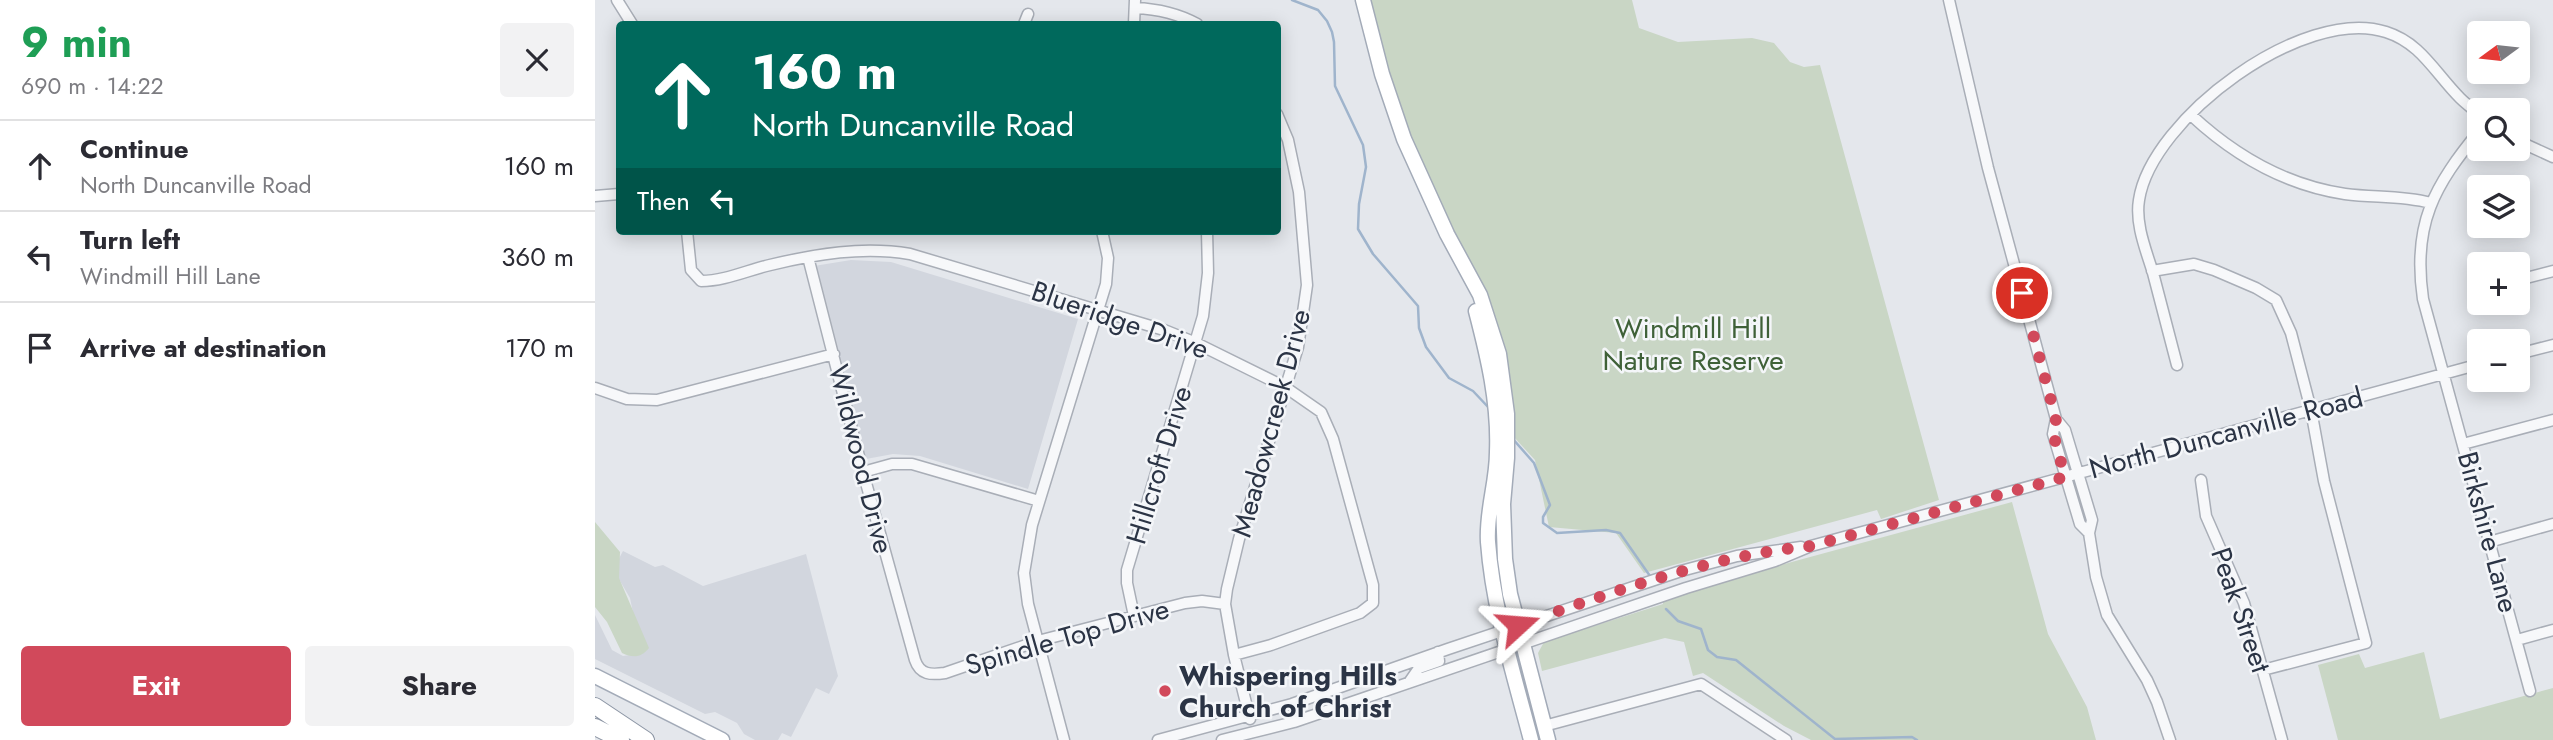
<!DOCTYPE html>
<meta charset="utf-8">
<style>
:root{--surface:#fff;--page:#f2f2f3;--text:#2b2b33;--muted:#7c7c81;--line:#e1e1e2;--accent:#d1495b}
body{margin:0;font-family:Jost,sans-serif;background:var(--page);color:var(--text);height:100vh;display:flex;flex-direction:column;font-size:26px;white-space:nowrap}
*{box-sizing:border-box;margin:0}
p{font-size:23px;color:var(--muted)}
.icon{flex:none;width:38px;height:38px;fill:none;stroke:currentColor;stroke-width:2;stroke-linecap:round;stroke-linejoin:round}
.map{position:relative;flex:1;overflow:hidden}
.details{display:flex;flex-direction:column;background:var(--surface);width:595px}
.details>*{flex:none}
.guide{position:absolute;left:21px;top:21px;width:665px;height:214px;border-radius:7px;box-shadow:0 4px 18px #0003;background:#00695c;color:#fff;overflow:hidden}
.needle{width:46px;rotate:255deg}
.fabs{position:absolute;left:1872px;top:21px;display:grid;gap:14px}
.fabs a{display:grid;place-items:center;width:63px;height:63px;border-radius:7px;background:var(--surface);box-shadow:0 4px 18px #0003;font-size:35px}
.pin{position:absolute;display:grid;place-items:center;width:60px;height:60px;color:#fff;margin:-30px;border:4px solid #fff;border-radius:50%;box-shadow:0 2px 7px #0007}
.me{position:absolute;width:77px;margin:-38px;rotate:71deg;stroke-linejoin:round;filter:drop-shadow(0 0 5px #0008)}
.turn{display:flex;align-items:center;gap:24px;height:147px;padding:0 21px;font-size:32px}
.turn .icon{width:91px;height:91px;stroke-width:2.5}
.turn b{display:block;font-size:49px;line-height:60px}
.then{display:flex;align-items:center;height:66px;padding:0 21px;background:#0003;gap:14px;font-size:26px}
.round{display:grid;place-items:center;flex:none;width:74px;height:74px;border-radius:7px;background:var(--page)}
.headline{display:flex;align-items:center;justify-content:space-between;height:119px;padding:0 21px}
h1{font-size:42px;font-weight:700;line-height:52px;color:#1e9e55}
.primary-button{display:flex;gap:14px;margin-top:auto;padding:14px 21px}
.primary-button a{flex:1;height:80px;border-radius:7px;background:var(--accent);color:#fff;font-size:28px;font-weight:700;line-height:80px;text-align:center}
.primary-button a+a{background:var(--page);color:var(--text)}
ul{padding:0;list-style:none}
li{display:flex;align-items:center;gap:21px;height:91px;padding:0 21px;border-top:2px solid var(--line)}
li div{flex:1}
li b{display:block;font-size:26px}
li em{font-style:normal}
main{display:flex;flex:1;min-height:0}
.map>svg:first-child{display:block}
</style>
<main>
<section class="details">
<div class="headline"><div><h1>9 min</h1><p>690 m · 14:22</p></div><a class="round"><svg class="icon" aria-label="close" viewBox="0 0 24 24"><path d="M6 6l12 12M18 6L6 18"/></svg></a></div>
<ul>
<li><svg class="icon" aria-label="ahead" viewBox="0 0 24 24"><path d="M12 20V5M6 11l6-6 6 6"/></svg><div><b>Continue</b><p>North Duncanville Road</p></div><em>160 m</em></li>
<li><svg class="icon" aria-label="left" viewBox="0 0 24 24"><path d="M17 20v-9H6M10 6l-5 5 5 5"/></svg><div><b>Turn left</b><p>Windmill Hill Lane</p></div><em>360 m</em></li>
<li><svg class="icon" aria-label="arrive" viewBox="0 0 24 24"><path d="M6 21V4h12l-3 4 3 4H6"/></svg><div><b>Arrive at destination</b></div><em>170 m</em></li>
</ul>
<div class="primary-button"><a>Exit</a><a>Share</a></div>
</section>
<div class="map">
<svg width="1958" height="740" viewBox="0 0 1958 740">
<rect width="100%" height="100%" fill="#e4e7ec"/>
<!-- built -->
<path fill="#d2d6de" d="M256,260L296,262L483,319L433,489L325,456L298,454L271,459L219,266Z
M28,551L60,567L68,565L108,586L211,554L243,676L234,694L221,688L196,737L187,733L183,740H160L149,734L142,723L120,712L110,714L0,659V615L17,650L28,656L42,654L45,647L35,598L21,574L20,566Z"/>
<!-- green -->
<path fill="#c9d6c5" d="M774,0H1037L1044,28L1083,42L1157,38L1179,43L1195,62L1209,67L1225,65L1344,500L1286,519L1282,510L1049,573L1021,533L954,527L940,460L908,425L890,303L800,99Z
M1417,502L1453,634L1492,707L1501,740H1216L1189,726L1108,673L1098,676L1089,642L1070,638L947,671L943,653L949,642L1068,604V597Z
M0,522L25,552L24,578L54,648C46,658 38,658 27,653L12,622L0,607Z
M1829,652L1845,719L1958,688V740H1743L1723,665L1764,654L1770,668Z"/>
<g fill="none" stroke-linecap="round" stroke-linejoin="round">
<!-- stream -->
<path stroke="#9fb4cc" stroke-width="2.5" d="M697,0L723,10L732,21L737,32L739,42L740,86L768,145L771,167L764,204L763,229L778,254L823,306L824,328L831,347L854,378L878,391L894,408
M917,438L939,463L955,505L948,517V523L962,533L1011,530L1025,533L1055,576
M1071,609L1083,621L1106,629L1113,650L1122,657L1141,660L1240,739L1317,737L1322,740"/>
<!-- minor casing -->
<g stroke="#a9aeb7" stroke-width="13">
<path id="minor" d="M22,0L37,24
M1354,0L1393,168L1461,419L1470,430L1497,520L1494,533L1501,577L1512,615L1552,680L1562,702L1575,740
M540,8C563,9 582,13 602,24
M429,24L433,14
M539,24L540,0
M1596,115C1640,156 1690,185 1750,194C1780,198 1805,195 1836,203
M1885,130C1839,186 1817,224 1828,299L1935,691
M1923,141L1958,157
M0,196L24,194
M92,231L96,270L106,281C130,281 153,270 175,265C221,254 268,246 315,254L569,330L601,343L690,387L726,412L738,439L778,585V603L765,613L676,645L639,655
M213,257L268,472L320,660C325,675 336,675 350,673L443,641L590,603L607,601L630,604
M1557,271L1599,264L1619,270L1661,288L1681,300L1696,333L1716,410L1729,481L1771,643L1668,670
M1931,278L1958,271
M1923,354L1958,345
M1582,365C1574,334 1566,304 1558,273C1551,250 1540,224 1544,200C1556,119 1709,5 1791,32C1826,43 1840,73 1865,98C1871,104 1878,109 1885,115
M0,388L32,399L62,400L239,354
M1461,419L1458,434L1485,524L1494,533
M1868,444L1958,420
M268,472L297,464H317L444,501
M1606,480L1611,516L1649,603L1687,740
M1894,542L1958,524
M539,616L532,583V570L608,316L613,273L612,231
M1922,640L1958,630
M815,681L824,668L844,661L843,652
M655,719L639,655L630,604L632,589L644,539L703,347L712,285L704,192L693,140L682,114
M949,726L1106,684L1191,740
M469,740L433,604L429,573L437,525L511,284L513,258L507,231
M563,740L697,704L853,649L1086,571L1142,556L1206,547
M627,740L699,722L1091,588L1180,561L1216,546L1885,364"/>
</g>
<!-- major casing -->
<g stroke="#a3abb8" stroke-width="17">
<path id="major" d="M768,0L787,74L809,139L852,234L885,295L904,354L912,414V458L908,504L910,559L915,594L953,740
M881,311C893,357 904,403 902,452C902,483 891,511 893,542C898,609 919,675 936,740
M0,676L127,740"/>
</g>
<!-- highway casing -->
<g stroke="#8b94a3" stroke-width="18">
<path id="highway" d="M0,706L51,740
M0,727L26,740"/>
</g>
<!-- minor -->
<use href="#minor" stroke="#f7f8fa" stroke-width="10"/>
<!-- major -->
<use href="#major" stroke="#fff" stroke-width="14"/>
<!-- highway -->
<use href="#highway" stroke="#fff" stroke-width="16"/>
</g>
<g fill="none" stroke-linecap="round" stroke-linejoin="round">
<!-- route -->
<path stroke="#d1495b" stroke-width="12" stroke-dasharray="0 21.6" d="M923,625C1019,592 1115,556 1216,546L1470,477L1458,433L1461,419L1427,293"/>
</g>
<!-- markers -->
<circle fill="#d1495b" stroke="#f4f6f9" stroke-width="2.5" cx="570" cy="691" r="7"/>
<g text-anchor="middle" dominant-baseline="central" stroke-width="5" stroke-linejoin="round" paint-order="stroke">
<!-- street labels -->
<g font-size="28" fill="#2b3445" stroke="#f4f6f9">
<text transform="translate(525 320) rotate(19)">Blueridge Drive</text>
<text transform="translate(676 423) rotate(-75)">Meadowcreek Drive</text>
<text transform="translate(1631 433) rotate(-15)">North Duncanville Road</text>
<text transform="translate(266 459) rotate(76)">Wildwood Drive</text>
<text transform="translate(564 465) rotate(-73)">Hillcroft Drive</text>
<text transform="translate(1893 532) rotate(75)">Birkshire Lane</text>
<text transform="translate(1646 610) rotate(71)">Peak Street</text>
<text transform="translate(472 637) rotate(-16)">Spindle Top Drive</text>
</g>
<!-- park labels -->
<g font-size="28" fill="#3f6138" stroke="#f4f6f9">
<text x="1098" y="328">Windmill Hill<tspan x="1098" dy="32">Nature Reserve</tspan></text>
</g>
<!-- poi labels -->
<g font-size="28" font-weight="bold" fill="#2b3445" stroke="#f4f6f9" text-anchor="start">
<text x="584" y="675">Whispering Hills<tspan x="584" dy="32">Church of Christ</tspan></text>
</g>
</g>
</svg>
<div class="fabs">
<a><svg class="needle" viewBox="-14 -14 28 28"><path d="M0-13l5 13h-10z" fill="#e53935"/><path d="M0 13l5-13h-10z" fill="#7c7c81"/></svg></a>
<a><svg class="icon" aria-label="search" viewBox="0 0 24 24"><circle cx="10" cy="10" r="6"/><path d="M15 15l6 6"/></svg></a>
<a><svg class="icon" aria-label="layers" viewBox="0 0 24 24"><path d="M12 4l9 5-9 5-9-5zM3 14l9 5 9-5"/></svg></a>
<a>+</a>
<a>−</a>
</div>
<div class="pin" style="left:1427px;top:293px;background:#d93025"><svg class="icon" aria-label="arrive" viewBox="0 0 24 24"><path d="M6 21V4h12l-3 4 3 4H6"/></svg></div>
<svg class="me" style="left:923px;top:625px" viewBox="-20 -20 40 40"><path d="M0-17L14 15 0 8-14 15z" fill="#d1495b" stroke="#fff" stroke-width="4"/></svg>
<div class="guide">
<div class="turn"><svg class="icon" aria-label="ahead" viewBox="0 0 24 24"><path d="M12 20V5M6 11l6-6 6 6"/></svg><div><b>160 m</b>North Duncanville Road</div></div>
<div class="then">Then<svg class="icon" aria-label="left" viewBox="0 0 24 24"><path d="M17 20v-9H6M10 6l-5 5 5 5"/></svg></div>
</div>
</div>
</main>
